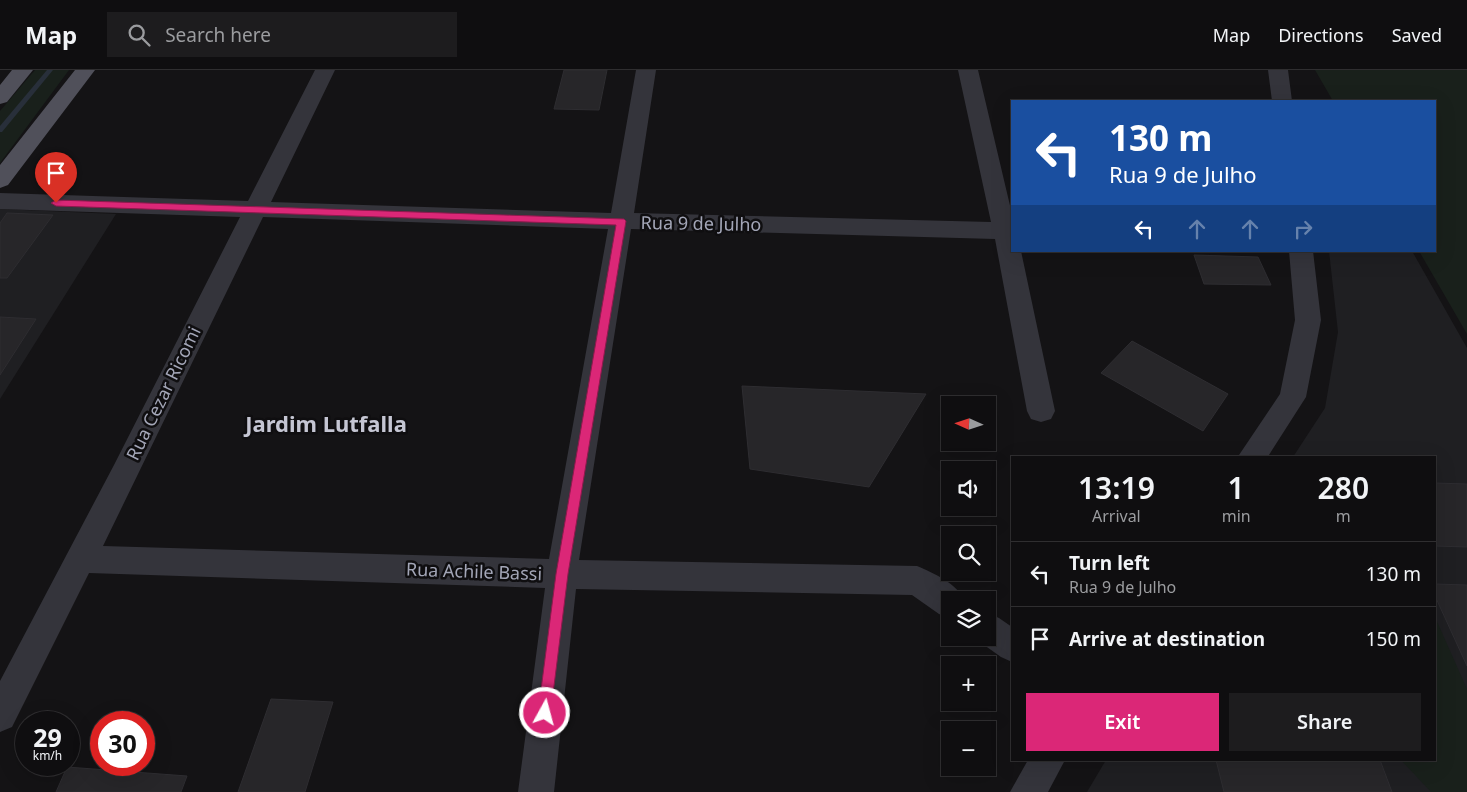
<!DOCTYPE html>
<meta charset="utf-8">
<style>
:root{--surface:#0f0e10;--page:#1d1c1e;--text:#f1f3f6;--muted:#9b9c9f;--line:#2f2e30;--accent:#db2777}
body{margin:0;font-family:"Noto Sans",sans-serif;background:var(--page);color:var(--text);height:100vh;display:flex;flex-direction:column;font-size:19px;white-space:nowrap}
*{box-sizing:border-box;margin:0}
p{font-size:16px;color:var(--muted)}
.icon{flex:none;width:28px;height:28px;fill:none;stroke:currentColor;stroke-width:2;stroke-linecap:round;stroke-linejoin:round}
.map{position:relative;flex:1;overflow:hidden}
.sheet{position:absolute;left:1011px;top:386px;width:425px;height:305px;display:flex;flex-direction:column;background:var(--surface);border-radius:0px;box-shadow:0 5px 20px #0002,0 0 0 1px var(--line)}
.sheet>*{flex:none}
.guide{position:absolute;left:1011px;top:30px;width:425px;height:152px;border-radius:0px;box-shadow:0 5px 20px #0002,0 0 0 1px var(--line);background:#1a4fa0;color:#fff;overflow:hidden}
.needle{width:32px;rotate:273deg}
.fabs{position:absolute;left:941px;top:326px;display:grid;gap:10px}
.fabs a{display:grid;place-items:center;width:55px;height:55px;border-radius:0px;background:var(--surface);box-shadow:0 5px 20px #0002,0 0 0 1px var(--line);font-size:25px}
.speed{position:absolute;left:15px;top:641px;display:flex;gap:10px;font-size:25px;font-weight:700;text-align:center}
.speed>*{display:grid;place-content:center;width:65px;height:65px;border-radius:50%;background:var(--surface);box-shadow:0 5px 20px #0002,0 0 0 1px var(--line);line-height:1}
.speed small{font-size:12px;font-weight:400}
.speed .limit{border:8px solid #d22;background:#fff;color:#111}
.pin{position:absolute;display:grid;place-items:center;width:42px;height:42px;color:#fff;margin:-51px -21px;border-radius:50% 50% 50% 0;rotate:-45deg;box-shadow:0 0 5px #0007}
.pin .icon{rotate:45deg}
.me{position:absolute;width:55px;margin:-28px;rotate:7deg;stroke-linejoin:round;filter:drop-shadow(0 0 4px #0008)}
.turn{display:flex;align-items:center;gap:18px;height:105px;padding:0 15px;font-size:22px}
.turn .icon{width:65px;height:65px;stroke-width:2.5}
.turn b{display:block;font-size:35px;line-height:42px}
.lanes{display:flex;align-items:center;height:48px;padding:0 15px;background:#0003;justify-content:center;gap:25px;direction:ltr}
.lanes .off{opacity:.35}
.eta{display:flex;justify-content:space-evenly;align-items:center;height:85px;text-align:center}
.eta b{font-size:30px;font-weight:600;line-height:35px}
.button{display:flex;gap:10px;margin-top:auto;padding:10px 15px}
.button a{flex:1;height:58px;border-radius:0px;background:var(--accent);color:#fff;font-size:20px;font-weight:600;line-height:58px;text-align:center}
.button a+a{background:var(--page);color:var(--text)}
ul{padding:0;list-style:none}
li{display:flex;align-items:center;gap:15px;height:65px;padding:0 15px;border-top:1px solid var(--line)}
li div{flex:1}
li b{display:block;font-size:19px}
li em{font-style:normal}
header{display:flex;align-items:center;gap:30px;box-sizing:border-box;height:70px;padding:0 25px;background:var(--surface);border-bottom:1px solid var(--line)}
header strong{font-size:24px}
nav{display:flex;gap:28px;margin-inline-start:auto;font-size:18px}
.search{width:350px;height:45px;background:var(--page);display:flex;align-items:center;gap:12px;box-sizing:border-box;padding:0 18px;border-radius:0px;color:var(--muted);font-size:19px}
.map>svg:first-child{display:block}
</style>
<header>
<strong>Map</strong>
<div class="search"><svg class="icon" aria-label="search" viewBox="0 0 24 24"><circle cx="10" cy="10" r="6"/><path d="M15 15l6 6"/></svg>Search here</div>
<nav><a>Map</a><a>Directions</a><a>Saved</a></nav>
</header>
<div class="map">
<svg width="1467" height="722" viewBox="0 0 1467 722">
<rect width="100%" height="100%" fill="#141315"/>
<!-- built -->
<path fill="#1f1f22" d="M0,139L116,144L0,329Z
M1329,181H1412L1467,278V722H1087L1106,690H1435V388L1293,387L1325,338L1338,262Z"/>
<!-- green -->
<path fill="#19201b" d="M35,0H69L0,93V41Z
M1315,0H1467V264L1419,181H1435V31H1333Z
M1435,547L1467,619V722H1431L1401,690H1435Z"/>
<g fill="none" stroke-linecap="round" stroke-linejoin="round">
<!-- stream -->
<path fill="#282f3a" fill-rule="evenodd" d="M47,0H53L2,62H0V56Z"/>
</g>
<!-- building -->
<path fill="#272629" stroke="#2e2d31" d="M564,0H607L599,40L554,39Z
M7,143L53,145L7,208H0V153Z
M1194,185L1258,187L1271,215L1204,214Z
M0,247L36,249L0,305Z
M1132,271L1228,324L1203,361L1101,303Z
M742,316L926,324L869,417L750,399Z
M1435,413L1467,414V477L1435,476Z
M1435,514L1467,515V596L1435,526Z
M271,629L333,632L305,722H238Z
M1216,690H1380L1392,722H1224Z
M67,697L187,706L181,722H56Z"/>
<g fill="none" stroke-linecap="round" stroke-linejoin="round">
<!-- minor -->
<path fill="#34343b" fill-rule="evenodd" d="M315,0H335L271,132L611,143L636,0H656L634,143L991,152L958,0H978L1012,144V181H1021L1055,341L1051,349L1041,352L1031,349L1027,341L995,169L631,159L579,490L917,496C933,503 958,514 964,530H950V548L939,544L912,525L576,519L554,722H518L545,518L89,503L12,657L0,662V611L114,395L240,147L0,139V123L248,131ZM263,147L608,159L549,489L103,476Z
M1268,0H1288L1292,31H1272Z
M1289,181H1313L1321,250L1306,327L1267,388H1237L1280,324L1295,250Z
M988,543L999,548L1012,557V592L1001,587L977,570L976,568H988Z
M1028,690H1065L1048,722H1010Z"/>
<!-- primary -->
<path fill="#50505a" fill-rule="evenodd" d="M12,0H33L7,32L0,34V15Z
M75,0H95L8,115L0,118V95Z"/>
</g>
<!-- route -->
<path fill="#db2777" stroke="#8e194d" d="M56,130L624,149L626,151L568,504L550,648L545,650L540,648L538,643L556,504L616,155L56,136L51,133Z"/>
<g text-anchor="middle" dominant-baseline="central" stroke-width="5" stroke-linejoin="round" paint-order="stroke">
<!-- street labels -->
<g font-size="18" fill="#a3a6b7" stroke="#0f0e10">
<text transform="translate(701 153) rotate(1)">Rua 9 de Julho</text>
<text transform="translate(163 323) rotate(-64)">Rua Cezar Ricomi</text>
<text transform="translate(474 501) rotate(2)">Rua Achile Bassi</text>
</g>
<!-- district labels -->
<g font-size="22" font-weight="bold" fill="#c5c6d3" stroke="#0f0e10">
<text x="326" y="353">Jardim Lutfalla</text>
</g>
</g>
</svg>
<div class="fabs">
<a><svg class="needle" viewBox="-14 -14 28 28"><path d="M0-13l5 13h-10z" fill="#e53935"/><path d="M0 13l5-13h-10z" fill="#9b9c9f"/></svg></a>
<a><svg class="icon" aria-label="sound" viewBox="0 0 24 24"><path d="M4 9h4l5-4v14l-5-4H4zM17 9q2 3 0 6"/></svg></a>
<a><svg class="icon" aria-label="search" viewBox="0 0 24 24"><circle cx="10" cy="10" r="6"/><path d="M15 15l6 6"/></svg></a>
<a><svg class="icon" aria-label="layers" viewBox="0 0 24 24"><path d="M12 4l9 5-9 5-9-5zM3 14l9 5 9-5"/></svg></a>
<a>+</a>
<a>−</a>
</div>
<div class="speed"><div>29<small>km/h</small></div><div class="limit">30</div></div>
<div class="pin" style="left:56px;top:133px;background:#d93025"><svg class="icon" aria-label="arrive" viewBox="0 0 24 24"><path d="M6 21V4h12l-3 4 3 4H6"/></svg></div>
<svg class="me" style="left:545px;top:643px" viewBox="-20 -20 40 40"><circle r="17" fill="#db2777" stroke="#fff" stroke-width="3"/><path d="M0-11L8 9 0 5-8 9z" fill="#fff"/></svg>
<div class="guide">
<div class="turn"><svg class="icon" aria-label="left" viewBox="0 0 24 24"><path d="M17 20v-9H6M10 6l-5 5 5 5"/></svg><div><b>130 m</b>Rua 9 de Julho</div></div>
<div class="lanes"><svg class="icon" aria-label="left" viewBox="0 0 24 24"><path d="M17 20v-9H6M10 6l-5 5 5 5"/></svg><svg class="icon off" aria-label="ahead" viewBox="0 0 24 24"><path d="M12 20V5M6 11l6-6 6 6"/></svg><svg class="icon off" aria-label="ahead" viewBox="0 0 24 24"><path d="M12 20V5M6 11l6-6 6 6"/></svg><svg class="icon off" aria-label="right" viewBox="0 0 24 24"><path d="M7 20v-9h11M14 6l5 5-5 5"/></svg></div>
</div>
<section class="sheet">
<div class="eta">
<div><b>13:19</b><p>Arrival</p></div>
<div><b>1</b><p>min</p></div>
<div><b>280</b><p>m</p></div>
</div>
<ul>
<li><svg class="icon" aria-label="left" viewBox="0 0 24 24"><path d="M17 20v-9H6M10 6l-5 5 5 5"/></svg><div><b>Turn left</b><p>Rua 9 de Julho</p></div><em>130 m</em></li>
<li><svg class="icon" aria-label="arrive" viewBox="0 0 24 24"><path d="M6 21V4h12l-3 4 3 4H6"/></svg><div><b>Arrive at destination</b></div><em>150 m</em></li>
</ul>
<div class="button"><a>Exit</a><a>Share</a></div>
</section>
</div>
